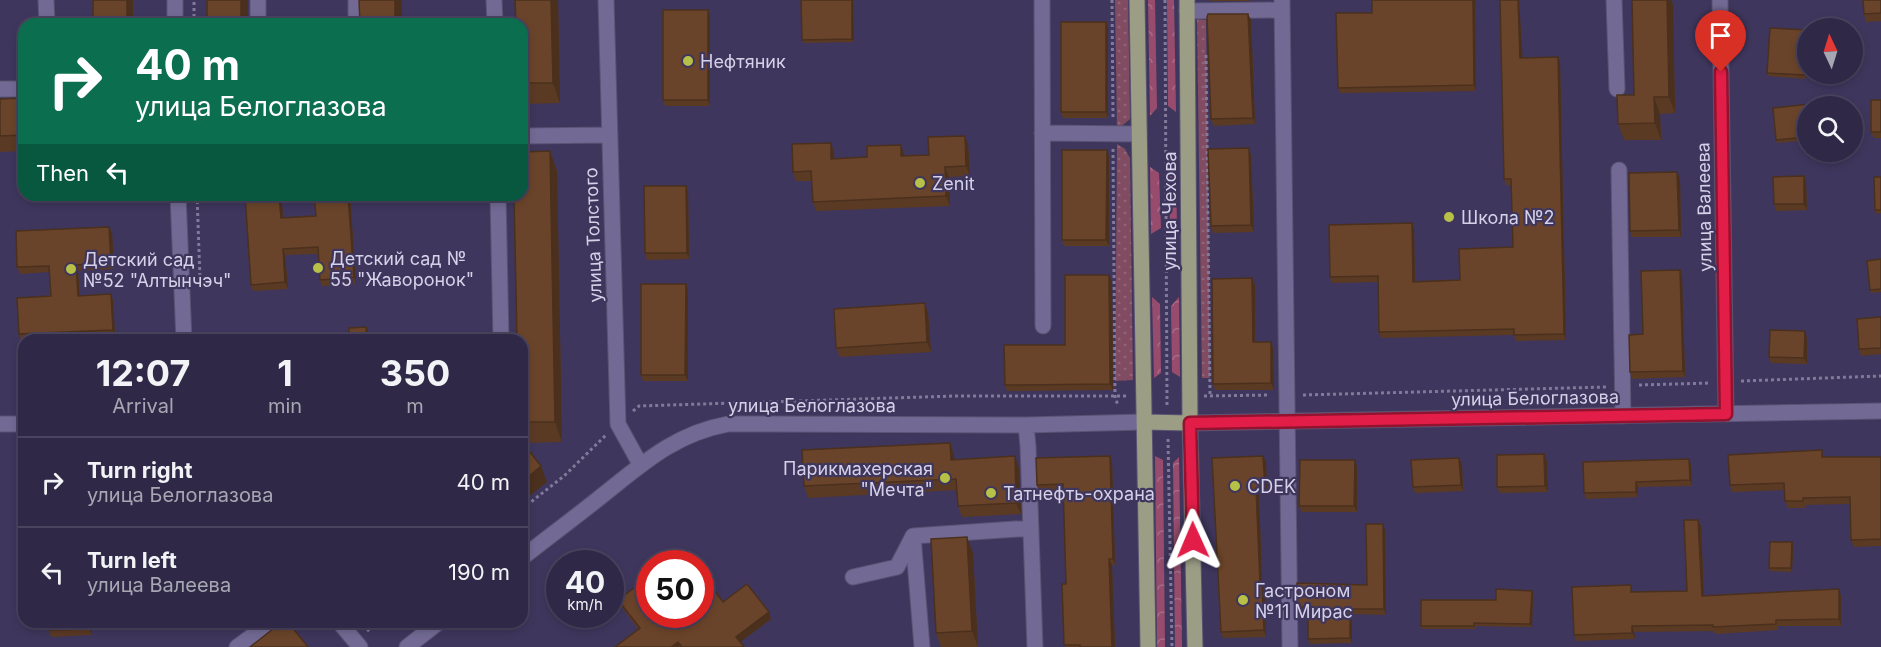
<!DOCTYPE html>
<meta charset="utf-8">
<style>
:root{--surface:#2f2846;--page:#37304d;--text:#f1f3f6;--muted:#a7a6b3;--line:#4a445f}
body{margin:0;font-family:Inter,sans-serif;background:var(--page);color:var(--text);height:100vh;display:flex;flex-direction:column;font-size:22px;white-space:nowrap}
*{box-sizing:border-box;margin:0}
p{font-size:20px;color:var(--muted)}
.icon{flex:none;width:33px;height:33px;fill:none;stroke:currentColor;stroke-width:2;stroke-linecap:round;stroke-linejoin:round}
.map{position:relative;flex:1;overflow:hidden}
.sheet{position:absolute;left:18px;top:334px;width:510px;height:294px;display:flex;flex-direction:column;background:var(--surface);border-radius:18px;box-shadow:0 3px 9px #0003,0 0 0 2px var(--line)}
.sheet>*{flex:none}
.hud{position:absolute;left:18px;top:18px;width:510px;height:183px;border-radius:18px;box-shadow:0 3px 9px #0003,0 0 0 2px var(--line);background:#0b6e4f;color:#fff;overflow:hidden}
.needle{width:39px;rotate:356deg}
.controls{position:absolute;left:1797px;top:18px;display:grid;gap:12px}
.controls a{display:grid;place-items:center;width:66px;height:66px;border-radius:50%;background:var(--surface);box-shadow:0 3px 9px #0003,0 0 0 2px var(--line);font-size:30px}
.speed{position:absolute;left:546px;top:550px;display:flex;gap:12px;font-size:30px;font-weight:700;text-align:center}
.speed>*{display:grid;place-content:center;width:78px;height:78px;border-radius:50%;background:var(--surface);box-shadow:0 3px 9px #0003,0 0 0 2px var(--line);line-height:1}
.speed small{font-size:15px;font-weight:400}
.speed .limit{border:9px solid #d22;background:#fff;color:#111}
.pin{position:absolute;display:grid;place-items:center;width:51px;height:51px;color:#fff;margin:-62px -26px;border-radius:50% 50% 50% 0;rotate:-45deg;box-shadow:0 0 6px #0007}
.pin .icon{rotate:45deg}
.me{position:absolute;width:66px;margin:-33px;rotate:359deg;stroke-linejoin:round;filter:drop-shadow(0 0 4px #0008)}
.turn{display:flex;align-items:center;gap:21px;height:126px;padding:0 18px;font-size:27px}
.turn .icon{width:78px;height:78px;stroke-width:2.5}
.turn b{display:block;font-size:42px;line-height:51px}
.then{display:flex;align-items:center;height:57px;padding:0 18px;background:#0003;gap:12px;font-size:22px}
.eta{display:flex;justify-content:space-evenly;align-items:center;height:102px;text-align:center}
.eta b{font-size:36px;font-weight:700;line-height:42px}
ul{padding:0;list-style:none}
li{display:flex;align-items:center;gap:18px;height:90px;padding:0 18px;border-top:2px solid var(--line)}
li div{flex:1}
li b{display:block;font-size:22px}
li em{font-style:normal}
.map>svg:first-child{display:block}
</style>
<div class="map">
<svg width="1881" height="647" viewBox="0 0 1881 647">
<defs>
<pattern id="grass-dots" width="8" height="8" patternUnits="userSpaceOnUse" patternTransform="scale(1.5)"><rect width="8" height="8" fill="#814b62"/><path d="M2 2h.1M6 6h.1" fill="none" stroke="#926478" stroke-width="1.8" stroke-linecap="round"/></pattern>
<pattern id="forest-crowns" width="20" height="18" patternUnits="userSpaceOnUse" patternTransform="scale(1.5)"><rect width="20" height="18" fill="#974c6d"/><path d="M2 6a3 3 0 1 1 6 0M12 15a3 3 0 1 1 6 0" fill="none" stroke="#a96d89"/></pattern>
</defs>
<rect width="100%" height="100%" fill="#3f365d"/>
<!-- grass -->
<path fill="url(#grass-dots)" d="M1115,0H1128L1130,119L1117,130Z
M1197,19L1206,20L1210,378H1202Z
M1117,144L1125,149L1130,158L1133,380L1115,381Z"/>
<!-- forest -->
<path fill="url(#forest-crowns)" d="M1148,0H1155L1157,108L1150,116Z
M1167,0H1174L1176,112L1168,106Z
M1176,166L1177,231L1170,226L1169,175Z
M1150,167L1159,173L1161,228L1151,234Z
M1152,297L1160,304L1161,373L1154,378Z
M1179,297L1180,377L1172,372L1171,306Z
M1155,456L1163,460L1165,647H1157Z
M1179,457L1182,647H1175L1173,463Z"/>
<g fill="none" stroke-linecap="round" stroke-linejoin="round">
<!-- minor casing -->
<g stroke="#5a5373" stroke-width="17">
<path id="minor" d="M46,0L47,24
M175,0V24
M258,0V24
M356,0V24
M494,0L495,24
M606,0L618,424L640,464
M1042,0L1043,326
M1282,0L1290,647
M1614,0L1617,89
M1720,0L1726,414
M1187,11L1282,10
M0,89H24
M1042,133L1139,134
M522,136L610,135
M1619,170L1623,416
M178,195L184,340
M498,195L501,340
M1190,423L1881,411
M0,424H24
M1026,425L1028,446L1035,647
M522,558C547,538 573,519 598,499C640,466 673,434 728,424L1026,425L1144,422
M853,577L897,567L913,536
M339,622L360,647
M237,647L271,622
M407,647L439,622
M922,647L913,536L1031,528"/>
</g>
<!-- major casing -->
<g stroke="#5a5373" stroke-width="17">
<path id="major" d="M1137,0L1148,647
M1187,0L1190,423L1195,647
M1144,422L1190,423"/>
</g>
<!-- path -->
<path stroke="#817a9a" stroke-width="3" stroke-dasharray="3 3" stroke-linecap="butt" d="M1112,0L1113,118
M1165,0L1167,407
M194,2V24
M1206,55L1210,395
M1113,149L1115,396L1118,406
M197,195L200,279
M1741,381L1881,376
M1639,385L1711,383
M1303,395L1606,387
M1204,396L1270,395
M633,411L639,406L955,396H1129
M1168,439L1172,647
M522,509L564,476L606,435
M367,631L378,622"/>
<!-- minor -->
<use href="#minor" stroke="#726a94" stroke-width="15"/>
<!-- major -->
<use href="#major" stroke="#9c9d85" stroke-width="15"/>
</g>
<!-- wall -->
<path fill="#5b3a24" d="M558,0L560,103L525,104L522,96V24Z
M853,0L854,42L803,43L802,40Z
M1210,0H1250V1H1210Z
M1475,0L1476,91L1340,93L1338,88L1372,13Z
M1500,0H1519L1522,58L1560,63L1566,340L1516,341L1514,335L1381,338L1379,332L1378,282L1332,283L1330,277L1412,223L1414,229L1415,281L1460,280L1513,247L1511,185H1506L1504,179Z
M1881,0V21L1866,22L1864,14Z
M1673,4L1675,113L1660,114L1661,140H1624L1618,124L1634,95Z
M708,10L710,16V106H665L663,100Z
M1248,14L1251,20L1255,124L1214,126L1211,119Z
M1108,28V118H1063L1061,112Z
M1807,30L1808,50L1806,79L1768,76L1767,73Z
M24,98V151L0,152V99Z
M1881,100V138H1874L1871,132Z
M1811,104L1812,106H1808V140L1777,143L1776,140L1773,108Z
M831,143L834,152V158L867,157L901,145L904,156L929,155L968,145L970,176L949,177L950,206L816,211L813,202L812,181H796L793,172Z
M1107,150L1109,156V246H1064L1062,240Z
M550,151L557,171L562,442L525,443L522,433V340Z
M1251,155L1254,232L1213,233L1211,226Z
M1677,172L1680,179L1681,237H1632L1630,231Z
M1804,176L1806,182L1807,210L1776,211L1774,204Z
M1881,177V213L1876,214L1875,210Z
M686,186L688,192L689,259L647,260L645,253Z
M281,195L283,218L316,216L314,195H350L356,284L322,286L320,280L318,254L285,255L288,289L253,291L251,285Z
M109,227L112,233L114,269L78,271L80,296L111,294L113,301L115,336L21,340L19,334L51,296L49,272L20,274L17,267Z
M1881,259V292L1871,293L1870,290Z
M1680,270L1682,276L1685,377L1632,379L1630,372Z
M1109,275L1112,282L1113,390L1007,391L1005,385L1065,345Z
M1252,278L1255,285V342H1271L1273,348L1274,390H1215L1213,384Z
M688,291V381H643L641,375Z
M928,313L931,352L840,357L836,348Z
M1881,317V354L1861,356L1859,349Z
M1807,338V364L1771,363L1769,357Z
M950,443L954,455V460L1019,468L1021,514L962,517L958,506L957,490L808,498L804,486Z
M1110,456L1112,462L1115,565H1112L1115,647H1065L1066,584L1063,491H1039L1037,485Z
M1263,456L1266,462L1267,494H1259L1262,583L1265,590L1266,637L1223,638L1221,632Z
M1824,457H1881V546L1854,547L1851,540L1850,504L1805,505V508H1788L1785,501V490L1732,492L1730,485Z
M1459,458L1462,464L1463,491L1415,493L1413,487Z
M1547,461L1548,492L1500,493L1497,487Z
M1691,465L1692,486L1638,487V497L1586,499L1584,493Z
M1357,466V512H1302L1299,506Z
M1701,526L1704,596H1841V626H1778V630L1715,634L1714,631L1634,632L1635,639L1576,641L1574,635L1633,592L1687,591Z
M1385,530L1386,615L1352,614V643L1310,644L1308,639V613H1299L1297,607L1367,585Z
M1792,542L1793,546L1792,572L1770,571L1769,568Z
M973,553L978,647H941L936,633Z
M1533,594L1532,627L1475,626V629H1422L1421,626Z
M618,600L723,602L771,619L740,642L744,647H615L638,629L621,606Z
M90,622L91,635L51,637L49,630Z"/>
<!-- shaded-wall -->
<path fill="#4a301d" d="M127,0H133V24H127Z
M241,0H248V24H241Z
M395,0H402V24H395Z
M551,0H558L560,103L553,83Z
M852,0H853L854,42L852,39Z
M1473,0H1475L1476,91L1474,85Z
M1518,0H1519L1523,64L1520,58Z
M1667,0H1671L1673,4L1675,113L1669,97Z
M708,10L710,16V106L708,100Z
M1248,14L1251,20L1255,124L1253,118Z
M1106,22L1108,28V118L1106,112Z
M1807,30L1808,50L1806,79L1805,75Z
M1558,57L1560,63L1566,340L1564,334Z
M1654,97L1660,114L1661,140L1655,123Z
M965,136L968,145L970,176L966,166Z
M831,143L834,152L835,168L831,159Z
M901,145L904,154L905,165L901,156Z
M1249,148L1251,155L1254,232L1251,225Z
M1107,150L1109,156V246L1106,240Z
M550,151L557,171L562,442L555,422Z
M945,167L949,177L950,206L946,196Z
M1677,172L1680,179L1681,237L1679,230Z
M1804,176L1806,182L1807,210L1804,204Z
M686,186L688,192L689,259L687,253Z
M279,195H281L284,225L281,218Z
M348,195H350L356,284L354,277Z
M1412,223L1414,229L1415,287L1413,282Z
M109,227L112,233L114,269L111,263Z
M283,249L285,255L288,289L285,282Z
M76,265L78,271L80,303L78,296Z
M1680,270L1682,276L1685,377L1683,371Z
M1109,275L1112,282L1113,390L1110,384Z
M1252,278L1255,285V348L1253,342Z
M686,284L688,291V381L685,375Z
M111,294L113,301L115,336L113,330Z
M925,303L928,313L931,352L927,342Z
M366,327L369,334V340H367Z
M1805,331L1807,338V364L1804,358Z
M1271,342L1273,348L1274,390L1271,383Z
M950,443L954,455L955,472L951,460Z
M1544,454L1547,461L1548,492L1545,486Z
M1015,456L1019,468L1021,514L1016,503Z
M1110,456L1112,462L1115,565L1113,559Z
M1263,456L1266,462L1267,494L1265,487Z
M1459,458L1462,464L1463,491L1461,485Z
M1689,459L1691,465L1692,486L1690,480Z
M1355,460L1357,466V512L1354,506Z
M541,466L547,482L522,502V482Z
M1636,482L1638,487V497L1636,492Z
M1256,488L1259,494L1262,583L1265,590L1266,637L1264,630L1260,583Z
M1698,520L1701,526L1704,602L1702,596Z
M1383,524L1385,530L1386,615L1384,609Z
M967,537L973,553L978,647L972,631Z
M1792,542L1793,546L1792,572L1791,568Z
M1109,559L1112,565L1115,647H1112Z
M1839,589L1841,596V626L1839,619Z
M1532,591L1533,594L1532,627L1530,624Z
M1350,609L1352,614V643L1350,638Z
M769,612L771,619L739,643L736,637Z
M88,622H90L91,635L89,629Z
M1632,626L1634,632L1635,639L1632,633Z
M678,642L680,647H671Z"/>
<!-- building -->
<path fill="#6a442a" stroke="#4a301d" stroke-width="1.5" d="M93,0H127V24H93Z
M207,0H241V24H207Z
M359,0H395V24H360Z
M515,0H551L553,83H522V24H516Z
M801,0H852V39L802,40Z
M1372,0H1473L1474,85L1338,88L1336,13H1372Z
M1500,0H1518L1520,58L1558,57L1564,334L1514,335V329L1379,332L1378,276L1330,277L1329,225L1412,223L1413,282L1460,280L1459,249L1513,247L1511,179H1504Z
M1632,0H1667L1669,97H1654L1655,123L1618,124L1617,95H1634Z
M1863,0H1881V13L1864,14Z
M663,10H708V100H663Z
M1208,14H1248L1253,118L1211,119L1207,17Z
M1061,22H1106V112H1061Z
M1770,28L1807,30L1805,75L1767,73Z
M24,98V135L0,136V99Z
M1871,100H1881V132H1871Z
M1811,104L1812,106H1808V137L1776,140L1773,108Z
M965,136L966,166L945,167L946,196L813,202L811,171L793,172L792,144L831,143V159L867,157V146L901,145V156L929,155L928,137Z
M1249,148L1251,225L1211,226L1208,149Z
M1062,150H1107L1106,240H1062Z
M550,151L555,422H522V340H517L514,195H522V152Z
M1677,172L1679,230L1630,231L1629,173Z
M1804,176V204H1774L1773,177Z
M1874,177H1881V210H1875Z
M644,186H686L687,253H645Z
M245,195H279L281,218L316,216L314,195H348L354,277L320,280L318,247L283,249L285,282L251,285Z
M109,227L111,263L76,265L78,296L111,294L113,330L19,334L17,298L51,296L49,266L17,267L16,231Z
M1881,259V289L1870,290L1867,261Z
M1680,270L1683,371L1630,372L1629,335L1643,334L1641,271Z
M1065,275H1109L1110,384L1005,385L1004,345H1065Z
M1252,278L1253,342H1271V383L1213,384L1212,279Z
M641,284H686L685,375H641Z
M925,303L927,342L836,348L834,309Z
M1881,317V348L1859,349L1857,319Z
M366,327L367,340H349V328Z
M1770,330L1805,331L1804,358L1769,357Z
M522,442L541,466L522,482Z
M950,443L951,460L1015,456L1016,503L958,506L956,479L804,486L802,450Z
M1822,450V457H1881V539L1851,540L1850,497L1803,498V501H1785L1784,483L1730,485L1728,455Z
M1544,454L1545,486L1497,487V455Z
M1110,456L1113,559H1109L1112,647H1080V645H1064L1062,584H1066L1063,484L1037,485L1036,458Z
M1263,456L1265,487L1256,488L1260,583H1262L1264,630L1221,632L1212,458Z
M1459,458L1461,485L1413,487L1411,460Z
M1689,459L1690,480L1636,482V492L1584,493L1583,462Z
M1300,460H1355L1354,506H1299Z
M1684,520H1698L1702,596L1839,589V619L1776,620V624L1713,627V625L1632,626V633L1574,635L1572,587L1631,585V592L1687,591Z
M1366,524H1383L1384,609H1350V638L1308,639V607H1297V583L1367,585Z
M967,537L972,631L936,633L931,539Z
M1770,542H1792L1791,568H1769Z
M684,550L695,564H665Z
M700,571L723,602L747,584L769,612L736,637L744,647H682L678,642L671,647H615L640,628L618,600L650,576V615H700Z
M1496,589L1532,591L1530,624L1474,623V626H1421V600H1496Z
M49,622H88L89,629L49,630Z
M282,622H288L308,647H250Z"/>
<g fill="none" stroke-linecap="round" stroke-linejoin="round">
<!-- route casing -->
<g stroke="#92132f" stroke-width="15">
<path id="route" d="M1193,540L1190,423L1726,414L1721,72"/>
</g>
<!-- route -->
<use href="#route" stroke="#e11d48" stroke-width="10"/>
</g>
<!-- markers -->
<g fill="#b8c147" stroke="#3f365d" stroke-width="2">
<circle cx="688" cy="61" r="6"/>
<circle cx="920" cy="183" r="6"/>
<circle cx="1449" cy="217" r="6"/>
<circle cx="318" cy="268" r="6"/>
<circle cx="71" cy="269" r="6"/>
<circle cx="945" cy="478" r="6"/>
<circle cx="1235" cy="486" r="6"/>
<circle cx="991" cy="493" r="6"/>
<circle cx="1243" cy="600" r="6"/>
</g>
<g text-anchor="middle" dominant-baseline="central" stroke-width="4.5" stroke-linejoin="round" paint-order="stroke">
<!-- poi labels -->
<g font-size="18" fill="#d5d1e8" stroke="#3f365d" text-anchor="start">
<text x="700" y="61">Нефтяник</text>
<text x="932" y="183">Zenit</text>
<text x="1461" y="217">Школа №2</text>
<text x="330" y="258">Детский сад №<tspan x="330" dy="21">55 "Жаворонок"</tspan></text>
<text x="83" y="259">Детский сад<tspan x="83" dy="21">№52 "Алтынчэч"</tspan></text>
<text x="933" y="468" text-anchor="end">Парикмахерская<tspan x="933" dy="21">"Мечта"</tspan></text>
<text x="1247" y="486">CDEK</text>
<text x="1003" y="493">Татнефть-охрана</text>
<text x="1255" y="590">Гастроном<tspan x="1255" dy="21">№11 Мирас</tspan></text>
</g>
<!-- street labels -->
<g font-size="18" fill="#d5d1e8" stroke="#3f365d">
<text transform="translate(1704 207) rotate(-91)">улица Валеева</text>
<text transform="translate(1169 211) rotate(-90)">улица Чехова</text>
<text transform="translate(593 235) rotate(-92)">улица Толстого</text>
<text transform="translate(1535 398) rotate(-1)">улица Белоглазова</text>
<text x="812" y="405">улица Белоглазова</text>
</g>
</g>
</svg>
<div class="controls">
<a><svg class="needle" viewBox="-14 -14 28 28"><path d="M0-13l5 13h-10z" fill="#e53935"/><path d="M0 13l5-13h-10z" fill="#a7a6b3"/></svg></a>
<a><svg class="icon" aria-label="search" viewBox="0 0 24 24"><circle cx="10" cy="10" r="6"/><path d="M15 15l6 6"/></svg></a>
</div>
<div class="speed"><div>40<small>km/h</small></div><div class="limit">50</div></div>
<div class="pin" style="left:1721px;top:72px;background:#d93025"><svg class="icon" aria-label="arrive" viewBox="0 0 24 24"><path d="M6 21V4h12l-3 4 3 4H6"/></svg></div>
<svg class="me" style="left:1193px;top:540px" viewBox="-20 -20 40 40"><path d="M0-17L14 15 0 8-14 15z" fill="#e11d48" stroke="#fff" stroke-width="4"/></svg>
<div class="hud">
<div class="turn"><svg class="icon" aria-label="right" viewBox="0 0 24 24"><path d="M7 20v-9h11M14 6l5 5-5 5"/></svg><div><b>40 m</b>улица Белоглазова</div></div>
<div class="then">Then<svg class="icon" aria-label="left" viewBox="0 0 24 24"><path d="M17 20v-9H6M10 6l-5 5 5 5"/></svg></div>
</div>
<section class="sheet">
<div class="eta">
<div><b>12:07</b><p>Arrival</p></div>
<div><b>1</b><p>min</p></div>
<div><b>350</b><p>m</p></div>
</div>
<ul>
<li><svg class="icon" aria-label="right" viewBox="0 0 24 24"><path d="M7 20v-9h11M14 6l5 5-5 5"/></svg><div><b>Turn right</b><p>улица Белоглазова</p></div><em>40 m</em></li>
<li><svg class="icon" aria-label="left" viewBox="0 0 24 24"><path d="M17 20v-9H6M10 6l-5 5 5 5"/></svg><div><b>Turn left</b><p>улица Валеева</p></div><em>190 m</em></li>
</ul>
</section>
</div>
